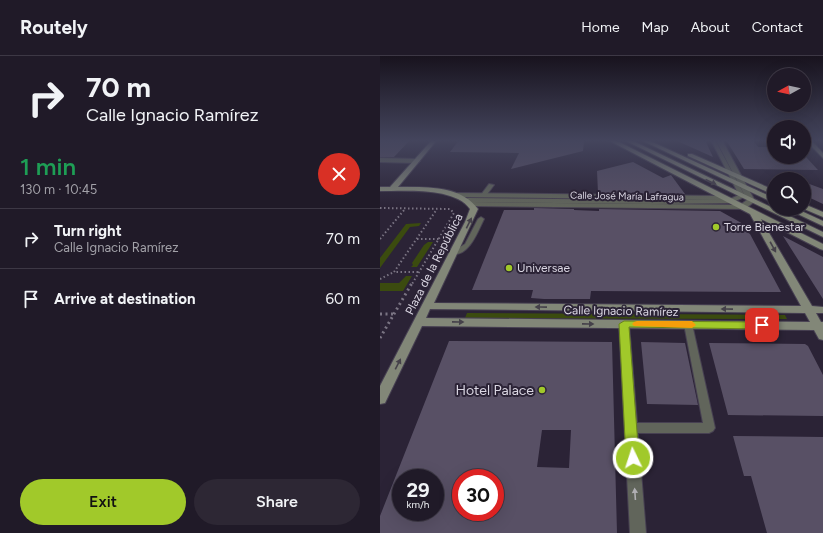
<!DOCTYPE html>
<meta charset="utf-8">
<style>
:root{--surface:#201a28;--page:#2d2734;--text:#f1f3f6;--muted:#a2a1a8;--line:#3d3845;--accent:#a1c92a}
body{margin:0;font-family:Figtree,sans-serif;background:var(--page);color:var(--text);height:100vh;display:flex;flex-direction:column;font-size:15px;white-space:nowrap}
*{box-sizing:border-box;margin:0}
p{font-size:13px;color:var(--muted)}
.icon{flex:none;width:22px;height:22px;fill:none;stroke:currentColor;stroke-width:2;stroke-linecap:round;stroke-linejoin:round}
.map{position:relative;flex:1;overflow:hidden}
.side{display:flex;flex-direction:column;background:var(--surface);width:380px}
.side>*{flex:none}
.top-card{background:#201a28;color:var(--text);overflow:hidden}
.needle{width:26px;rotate:262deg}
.tools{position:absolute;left:387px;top:12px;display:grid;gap:8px}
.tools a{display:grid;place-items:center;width:44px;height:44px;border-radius:50%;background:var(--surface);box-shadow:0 4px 16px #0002,0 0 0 1px var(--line);font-size:20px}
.speed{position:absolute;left:12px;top:413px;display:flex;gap:8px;font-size:20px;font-weight:700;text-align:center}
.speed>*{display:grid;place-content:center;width:52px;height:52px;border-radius:50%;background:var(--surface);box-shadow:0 4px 16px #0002,0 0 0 1px var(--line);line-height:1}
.speed small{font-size:10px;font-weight:400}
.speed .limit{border:6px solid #d22;background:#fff;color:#111}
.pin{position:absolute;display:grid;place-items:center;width:34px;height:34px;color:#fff;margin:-17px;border-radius:8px;box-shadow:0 2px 6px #0006}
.me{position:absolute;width:44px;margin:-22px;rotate:356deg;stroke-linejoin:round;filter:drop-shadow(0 0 3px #0008)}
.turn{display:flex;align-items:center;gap:14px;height:84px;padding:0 20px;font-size:18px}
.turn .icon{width:52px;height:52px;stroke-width:2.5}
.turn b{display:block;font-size:28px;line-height:34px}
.round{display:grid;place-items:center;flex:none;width:42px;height:42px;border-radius:21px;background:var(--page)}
.summary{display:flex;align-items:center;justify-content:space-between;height:68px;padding:0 20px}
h1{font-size:24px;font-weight:600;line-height:30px;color:#1e9e55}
.primary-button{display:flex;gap:8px;margin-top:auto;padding:8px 20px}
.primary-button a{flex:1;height:46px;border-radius:24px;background:var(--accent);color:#111;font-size:16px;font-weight:600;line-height:46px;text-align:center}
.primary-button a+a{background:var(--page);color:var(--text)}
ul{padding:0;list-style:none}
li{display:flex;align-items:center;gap:12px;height:60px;padding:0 20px;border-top:1px solid var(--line)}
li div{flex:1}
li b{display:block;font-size:15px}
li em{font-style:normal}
header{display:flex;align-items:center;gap:24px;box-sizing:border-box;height:56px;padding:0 20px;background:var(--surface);border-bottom:1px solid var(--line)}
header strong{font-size:19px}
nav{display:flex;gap:22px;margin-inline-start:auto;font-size:14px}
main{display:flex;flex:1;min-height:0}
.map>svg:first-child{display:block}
</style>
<header>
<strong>Routely</strong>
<nav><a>Home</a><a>Map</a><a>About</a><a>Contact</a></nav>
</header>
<main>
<section class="side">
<div class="top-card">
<div class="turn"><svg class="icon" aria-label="right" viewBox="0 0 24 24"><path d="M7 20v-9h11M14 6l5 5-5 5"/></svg><div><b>70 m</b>Calle Ignacio Ramírez</div></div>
</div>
<div class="summary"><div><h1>1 min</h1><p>130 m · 10:45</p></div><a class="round" style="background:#d93025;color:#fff"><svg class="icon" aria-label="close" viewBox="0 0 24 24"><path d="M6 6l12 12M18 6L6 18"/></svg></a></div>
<ul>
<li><svg class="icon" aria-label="right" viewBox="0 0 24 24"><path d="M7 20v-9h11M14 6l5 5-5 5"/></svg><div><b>Turn right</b><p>Calle Ignacio Ramírez</p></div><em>70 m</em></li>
<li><svg class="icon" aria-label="arrive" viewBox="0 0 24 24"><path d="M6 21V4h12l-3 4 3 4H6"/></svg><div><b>Arrive at destination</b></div><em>60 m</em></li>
</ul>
<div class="primary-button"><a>Exit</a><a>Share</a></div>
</section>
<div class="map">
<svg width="443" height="477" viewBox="0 0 443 477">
<rect width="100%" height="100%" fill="#2b2336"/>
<!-- green -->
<path fill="#3b4b0f" d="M41,167L39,170L30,171L0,212V202L26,168Z
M48,186H53L37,211H31L33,209L32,207L44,189Z
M26,220H32L23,235H0V227H19Z
M87,257L405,259L407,263L85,262Z"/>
<!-- building -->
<path fill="#585065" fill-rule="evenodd" d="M0,84H30L14,101H0Z
M79,84H204L203,95L131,113L139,97L70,96Z
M295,84H325L333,101Z
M346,84H373L378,91H394V101H426L438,114L364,113Z
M253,106L283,122L291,119L305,138L218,137L217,115Z
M424,126L443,133V148L424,139Z
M154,152L194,153V154L219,155V153L340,155L365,169L359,171L370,178L401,236L211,235L210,243H164L151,242L153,234H92L124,154H154Z
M403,180L443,201V243Z
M69,285L232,286L237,477H0V460ZM162,374H191L189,412L157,411ZM21,422H55V456H21ZM81,422H115V456H81Z
M261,286L305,287L318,349L267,348Z
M329,287L425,288L428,290L443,319V360L348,359Z
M353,380L443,381V477H387L371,420H364Z"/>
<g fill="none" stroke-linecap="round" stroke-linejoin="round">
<!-- lane casing -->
<g stroke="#474052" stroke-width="2">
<path id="lane" d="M331,84H335L365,140L364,141L351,147L273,148L88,146L85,144L88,142L273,144L350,143L359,139Z
M424,88H432L434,89L432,90H424Z
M109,128L114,129L105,141H101L100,140Z
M101,161L104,163C98,175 89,201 72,198L70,197L72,196L85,188L98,163Z
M308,265L311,266L312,268L335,372L333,375L329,377H251L247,375L245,372L247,369L251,367H323L304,268L305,266Z"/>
</g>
<!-- street casing -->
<g stroke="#474052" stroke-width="2">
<path id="street" d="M336,84H342L375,145L365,153L92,150L88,148L92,146L360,149L367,144Z
M0,102L37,103L40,105L37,107L0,106Z
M76,137L344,140L348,142L344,144L79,141H76Z
M244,264L248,265L249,268L266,477H250L239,268L240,265Z"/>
</g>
<!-- secondary casing -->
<g stroke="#474052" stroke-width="2">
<path id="secondary" d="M52,84H57L18,131C44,131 81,129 98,153L54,247L421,250L370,158L228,84H235L443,188V194L440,193L381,163L432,250L443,251V257H436L441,266H443V284L439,283L434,274L42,270L5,347L0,348V330L85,166L90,153C75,131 25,135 0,135V131H10ZM50,253L425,257L430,266L46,262Z
M244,84H251L443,176V181Z
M261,84H268L394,142V147Z
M425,84H431L443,97V102Z
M308,98H312L394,134V139L308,100Z
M424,148L443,156V161L424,153Z
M407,153H417L443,165V170Z"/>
</g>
<!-- path-far1 -->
<path stroke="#7a7483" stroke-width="2" stroke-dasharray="1.5 2.5" stroke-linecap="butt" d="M0,152L70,153L74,157L32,228
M0,183L25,153
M37,183H59
M38,216H14L57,153
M0,223L14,216"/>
<!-- path -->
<path stroke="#7a7483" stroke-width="3" stroke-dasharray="2 3.5" stroke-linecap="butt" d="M0,258H14
M0,282L32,227"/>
<!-- lane -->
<use href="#lane" fill="#61655b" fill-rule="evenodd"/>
<!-- street -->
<use href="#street" fill="#61655b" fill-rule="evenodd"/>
<!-- secondary -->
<use href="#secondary" fill="#828778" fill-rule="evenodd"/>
</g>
<!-- one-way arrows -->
<defs><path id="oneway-solid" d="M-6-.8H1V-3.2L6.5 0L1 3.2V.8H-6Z"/></defs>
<g fill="#45414a">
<use href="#oneway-solid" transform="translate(331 126) rotate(26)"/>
<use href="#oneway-solid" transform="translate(89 167) rotate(-64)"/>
<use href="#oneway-solid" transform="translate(393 191) rotate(61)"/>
<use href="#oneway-solid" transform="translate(161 251) rotate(-179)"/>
<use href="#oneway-solid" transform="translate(347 253) rotate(-179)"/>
<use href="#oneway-solid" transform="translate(78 266) rotate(1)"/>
<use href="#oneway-solid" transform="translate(208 268) rotate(1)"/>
<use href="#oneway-solid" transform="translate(18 308) rotate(-63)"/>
</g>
<use fill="#b0afb3" href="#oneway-solid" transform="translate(255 438) rotate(-94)"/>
<!-- sky -->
<linearGradient id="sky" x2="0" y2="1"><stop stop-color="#18131e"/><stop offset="0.56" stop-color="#44455d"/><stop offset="1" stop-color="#44455d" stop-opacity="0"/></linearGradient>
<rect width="443" height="151" fill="url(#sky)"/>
<!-- route -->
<path fill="#a1c92a" stroke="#69831b" d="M244,265L382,266L387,269L382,273L249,271L259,402L258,406L253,408L248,406L246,402L239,268Z"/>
<!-- slow -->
<path fill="#f59e0b" d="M257,265H312L316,269L312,272L254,270L252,268L254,266Z"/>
<!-- markers -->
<g fill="#a1c92a" stroke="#2b2336" stroke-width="1.5">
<circle cx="336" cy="171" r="4"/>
<circle cx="129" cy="212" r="4"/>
<circle cx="162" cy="334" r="4"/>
</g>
<g text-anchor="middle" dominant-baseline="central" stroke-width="4" stroke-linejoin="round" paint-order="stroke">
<!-- far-street labels -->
<g font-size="10" fill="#dbd7e3" stroke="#2b2336">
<text transform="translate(247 140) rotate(1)">Calle José María Lafragua</text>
</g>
<!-- poi labels -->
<g font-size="12" fill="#dbd7e3" stroke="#2b2336" text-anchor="start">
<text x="344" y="171">Torre Bienestar</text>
<text x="137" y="212">Universae</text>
</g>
<!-- street labels -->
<g font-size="12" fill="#dbd7e3" stroke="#2b2336">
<text transform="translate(54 208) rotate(-63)">Plaza de la República</text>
<text transform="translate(241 255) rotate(1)">Calle Ignacio Ramírez</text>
</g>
<!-- near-poi labels -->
<g font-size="14" fill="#dbd7e3" stroke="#2b2336" text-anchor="end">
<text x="154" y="334">Hotel Palace</text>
</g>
</g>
</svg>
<div class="tools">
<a><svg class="needle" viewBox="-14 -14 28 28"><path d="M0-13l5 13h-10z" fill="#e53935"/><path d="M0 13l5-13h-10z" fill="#a2a1a8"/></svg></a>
<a><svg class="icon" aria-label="sound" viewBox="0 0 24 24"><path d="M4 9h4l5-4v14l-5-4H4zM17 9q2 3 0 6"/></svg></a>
<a><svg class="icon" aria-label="search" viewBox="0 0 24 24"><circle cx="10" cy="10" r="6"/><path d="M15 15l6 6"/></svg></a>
</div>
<div class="speed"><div>29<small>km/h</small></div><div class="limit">30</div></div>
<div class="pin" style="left:382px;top:269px;background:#d93025"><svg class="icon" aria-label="arrive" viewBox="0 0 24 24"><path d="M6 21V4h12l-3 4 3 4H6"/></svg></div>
<svg class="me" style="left:253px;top:402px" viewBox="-20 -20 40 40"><circle r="17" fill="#a1c92a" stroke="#fff" stroke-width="3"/><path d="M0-11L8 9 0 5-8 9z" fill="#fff"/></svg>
</div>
</main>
